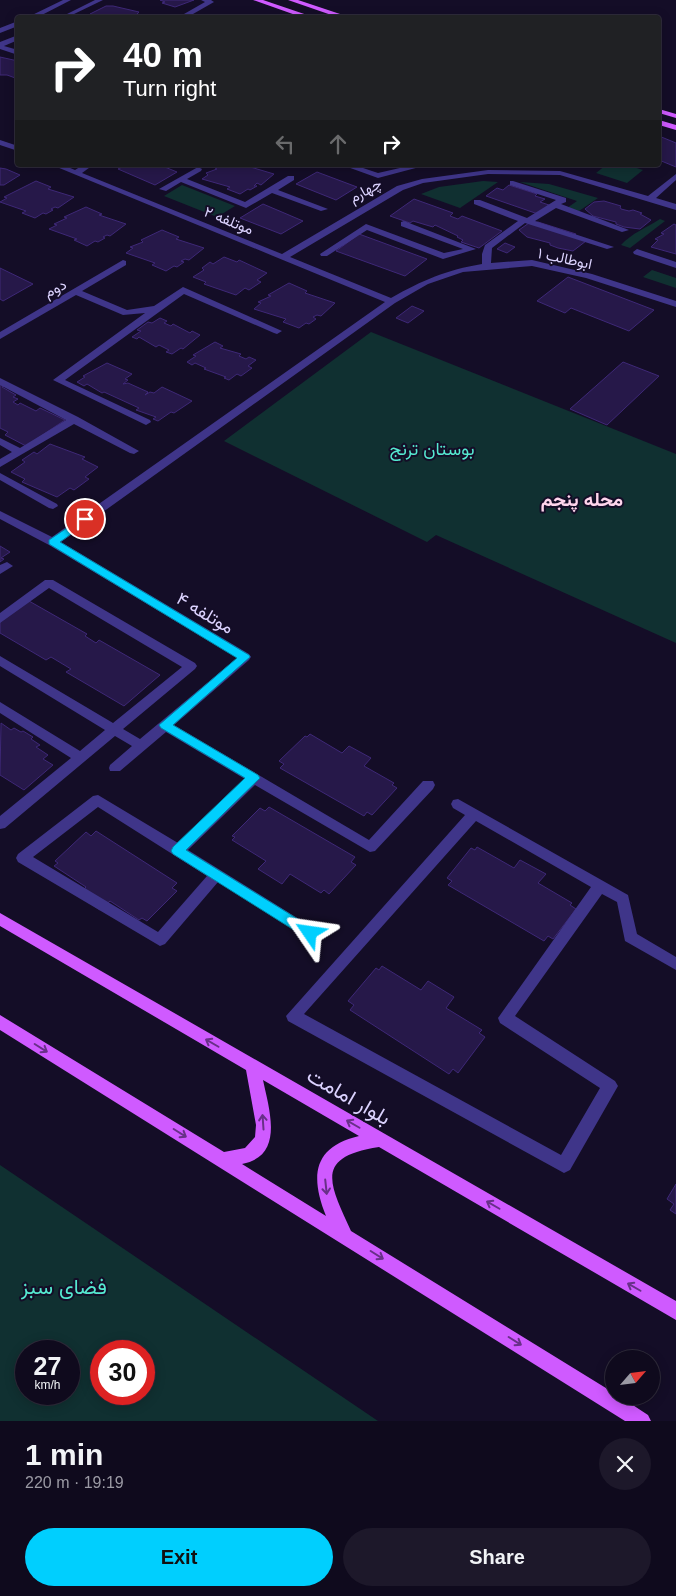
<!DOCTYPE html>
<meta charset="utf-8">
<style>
:root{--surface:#0f0a1d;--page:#1d182a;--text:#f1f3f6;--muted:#9b9aa4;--line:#2f2b3b;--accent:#00cffe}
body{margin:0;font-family:Arial,Vazirmatn,sans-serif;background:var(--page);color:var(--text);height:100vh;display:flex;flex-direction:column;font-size:19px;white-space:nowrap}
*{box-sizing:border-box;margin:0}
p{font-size:16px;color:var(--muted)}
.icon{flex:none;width:28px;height:28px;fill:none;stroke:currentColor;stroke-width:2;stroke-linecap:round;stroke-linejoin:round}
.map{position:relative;height:1421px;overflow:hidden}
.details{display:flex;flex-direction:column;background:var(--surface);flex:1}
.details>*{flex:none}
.top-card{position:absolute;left:15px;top:15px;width:646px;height:152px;border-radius:5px;box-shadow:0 2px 12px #0003,0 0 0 1px var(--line);background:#202124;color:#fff;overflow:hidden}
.needle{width:32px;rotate:62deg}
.buttons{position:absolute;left:605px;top:1350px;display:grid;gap:10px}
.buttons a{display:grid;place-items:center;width:55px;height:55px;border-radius:50%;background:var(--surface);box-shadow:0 2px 12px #0003,0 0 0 1px var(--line);font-size:25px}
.speed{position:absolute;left:15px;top:1340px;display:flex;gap:10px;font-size:25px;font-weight:700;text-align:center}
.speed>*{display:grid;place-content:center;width:65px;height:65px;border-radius:50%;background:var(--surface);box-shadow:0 2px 12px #0003,0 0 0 1px var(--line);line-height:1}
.speed small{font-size:12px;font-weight:400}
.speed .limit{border:8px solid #d22;background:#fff;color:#111}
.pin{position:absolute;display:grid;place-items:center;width:42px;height:42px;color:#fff;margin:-21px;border:2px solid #fff;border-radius:50%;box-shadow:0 1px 5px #0007}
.me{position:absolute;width:55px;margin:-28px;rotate:302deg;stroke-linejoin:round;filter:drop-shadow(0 0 4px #0008)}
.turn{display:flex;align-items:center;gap:18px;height:105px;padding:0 25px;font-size:22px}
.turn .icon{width:65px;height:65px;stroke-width:2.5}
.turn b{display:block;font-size:35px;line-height:42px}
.lanes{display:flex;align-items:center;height:48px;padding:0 25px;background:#0003;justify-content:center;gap:25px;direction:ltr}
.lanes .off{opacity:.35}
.round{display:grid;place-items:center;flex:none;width:52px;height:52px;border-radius:26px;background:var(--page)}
.overview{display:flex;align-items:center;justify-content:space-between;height:85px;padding:0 25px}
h1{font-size:30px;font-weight:700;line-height:38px}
.cta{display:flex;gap:10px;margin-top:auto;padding:10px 25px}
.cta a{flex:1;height:58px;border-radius:30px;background:var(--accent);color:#111;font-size:20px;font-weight:700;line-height:58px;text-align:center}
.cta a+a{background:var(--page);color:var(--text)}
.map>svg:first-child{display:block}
</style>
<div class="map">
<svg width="676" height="1421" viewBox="0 0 676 1421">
<rect width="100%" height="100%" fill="#140d27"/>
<!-- green -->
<path fill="#103031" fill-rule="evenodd" d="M606,165H627L643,170L627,183L596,173Z
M483,181L498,182L460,208L421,194L439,187Z
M520,182L549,184L598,198L579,211L567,208L577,201Z
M182,185L235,206L217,217L164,196Z
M660,219L665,221L630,248L621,245C632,233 646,228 660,219Z
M652,270L676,278V288L643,277Z
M371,332L676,454V643L436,535L427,542L224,441Z
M0,1165L378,1421H0ZM26,1351H69V1394H26ZM101,1351H144V1394H101Z"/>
<!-- building -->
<path fill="#261849" stroke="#3e2877" d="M160,0H194L175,7L162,3L165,2Z
M106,6H113L139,12L137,14L145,16L148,15L157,18H101L90,14Z
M0,57L18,61V79L7,75H0Z
M659,136L676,143V167L659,160Z
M126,165H160L177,172L155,185L118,169Z
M219,165H249L247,166L274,174L261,185L257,183L254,186H257L250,190L248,189L240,194L227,189L230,187L202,179L208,175L206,173L217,169L215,168Z
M0,168L6,169L20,175L4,185H0Z
M317,172L357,187L336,200L296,184Z
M36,181L51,187L48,189L74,197L58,208L55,207L51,209L53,210L46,214L43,213L35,218L22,213L26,211L0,202L7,198L4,197Z
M509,185L537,194L535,196L545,199L540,202L549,205L538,214L486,196L497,188L503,190Z
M414,199L453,213L450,216L458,219L462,216L502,231L479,248L461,242L463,240L457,237L458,236L435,225L433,227L413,221L410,223L390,216Z
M604,201L621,206L620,207L621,209L629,211L633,210L642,213L640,214L651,220L640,229L624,227L616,224V222L593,216L585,209L594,202Z
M263,204L303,221L281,234L240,218Z
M86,207L102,214L99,215L126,224L110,236L107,235L103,237L105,238L98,242L95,241L87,246L74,240L77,239L49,229L57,225L54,224L67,218L64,217Z
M538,222L576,234L575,235L586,241L573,251L558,248L550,245V243L527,237L519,230L529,223Z
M674,224L676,225V254L651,247L658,240L655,239L664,234L661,233Z
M162,230L179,237L176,239L204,248L189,260L185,259L181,261L184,262L177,267L174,266L166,271L152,265L155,263L126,253L133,248L130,247L143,242L141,240Z
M359,234L427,259L405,276L336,251Z
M505,243L515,247L507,253L497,249Z
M224,257L237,262L239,260L267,273L257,280L261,282L249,290L245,288L236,295L204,284L206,282L193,277L204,270L202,268L210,262L213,264Z
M0,268L33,284L3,301L0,299Z
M568,277L654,310L629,331L571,308L565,313L537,301Z
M289,283L307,291L305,293L335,303L321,316L317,315L313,317L316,319L309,324L306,323L299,328L283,322L286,319L254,309L261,303L258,302L271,296L268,295Z
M412,306L424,311L408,323L396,318Z
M160,318L167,321L164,323L171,326L173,324L190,333L192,331L200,335L183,349L181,348L172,354L166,352L169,350L159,345L156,347L139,337L137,339L132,337L141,331L137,330L148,322L152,323Z
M215,342L223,346L220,348L241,354L239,356L246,359L249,357L256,360L248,366L252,368L241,376L237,374L229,380L224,378L226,377L204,369L206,368L195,363L192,365L187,362L196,356L193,355Z
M623,362L659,376L607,425L570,409Z
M107,363L132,374L125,379L128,380L123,384L128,383L148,392L145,395L150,392L154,393L162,387L192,401L174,413L171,412L158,421L153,419L156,417L136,410L139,408L104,392L102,393L87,384L84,386L77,382L85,377L83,376Z
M0,384L4,386L2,387L16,395L13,397L18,399L13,402L18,405L20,403L36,411L40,408L65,420L26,446L5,435L8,432L0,428Z
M50,444L85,457L82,459L98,467L85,477L89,479L74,490L70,488L57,497L22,482L25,479L11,472L25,462L22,460L34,452L37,454Z
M0,546L10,552L1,558L4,559L0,562Z
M29,601L87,634L85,636L96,643L99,640L160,675L124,706L66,672L71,669L51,657L46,660L0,633V622Z
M1,723L11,730L14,728L21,732L23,731L33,737L31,739L40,745L36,747L48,755L43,759L53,765L24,790L0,775Z
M310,734L342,753L349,746L371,758L364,766L394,783L392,785L397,788L372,815L367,812L364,816L280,768L284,764L279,761L305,736L307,737Z
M269,807L355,857L351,862L356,865L329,894L324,890L321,893L290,874L282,884L258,869L266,861L232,840L235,837L232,836L260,808L265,811Z
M96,831L177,883L172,888L177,891L147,921L142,918L139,920L110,901L100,910L78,895L86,887L54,866L58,863L55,861L86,832L91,836Z
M477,847L514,868L520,860L546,874L538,883L572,903L570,905L576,909L553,939L548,936L544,941L448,885L452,881L447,878L471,848L475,850Z
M382,966L421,990L428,981L454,997L446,1008L482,1030L479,1033L485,1037L458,1073L453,1069L449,1074L350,1010L354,1005L348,1001L376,968L379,970Z
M676,1184V1214L670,1210L674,1204L667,1199Z"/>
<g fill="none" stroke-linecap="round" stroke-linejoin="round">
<!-- minor -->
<path fill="#3f3589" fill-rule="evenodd" d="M63,0H71L36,18H26Z
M95,0H103L72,15L67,14Z
M201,0H211L214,2L186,18H177L205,2Z
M18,21V26L0,33V28Z
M18,35V40L4,46L18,50V55L0,49V42Z
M0,140L18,146V151L0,145Z
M52,165H63L75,170L83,165H93L82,173L282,254L397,186L422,179L488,170L560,171L648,196L676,174V180L656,198L676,204V210L560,175L488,174L423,183L403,190L290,257L391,298C423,280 446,270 482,264V254L485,245L518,221L474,204V200H480L527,218L556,200L510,185V181H513L566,198V202L561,204L629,230L622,232L556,208L535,221L614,247L607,249L525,223L492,248L491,263L532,260L592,274L676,301V307L586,278L532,266L463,272L428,284L395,303L61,542L249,654L251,657L249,660L174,725L369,840L423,781H433L435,785L433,789L375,851L370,852L255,785L188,850L315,929L317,933L315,937L310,939L218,882L165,944L160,946L18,862L16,858L18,854L93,796L98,795L178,843L245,779L166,732L120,771H110L109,768L110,765L132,746L115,736L5,828L0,829V816L71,758L0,713V702L80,751L105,730L0,666V656L113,723L182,667L49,588L0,623V613L45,580H53L195,663L197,666L195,669L123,729L140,739L237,658L49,545L0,519V511L52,537L385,302ZM98,807L207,876L158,932L33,857Z
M342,165H354L378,173L413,165H427L378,178Z
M198,167L202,169L201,171L187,179L245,202L288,176H294V180L278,190L328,209L321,211L272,193L246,208L181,182L166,191L159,189Z
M404,221L476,249L443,259L367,230L327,256H321L320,254L366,224L444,253L463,249L401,226V222Z
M637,249L676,262V268L634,254L633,252Z
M123,260L126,261V265L82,291L127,310L154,306L183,287L282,331L277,334L274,333L184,294L65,380L150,420L151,422L146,425L53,380L145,313L123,315L76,295L0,339V332Z
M0,378L78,417L139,451L134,454L130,453L74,424L0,467V459L12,452L0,445V438L20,448L66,420L0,385Z
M0,473L57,504L58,506L53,509L49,508L0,480Z
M7,562L13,566L0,574V565Z
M458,799L628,895L637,934L676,957V970L625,941L617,902L602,894L515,1016L615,1081L618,1086L570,1170L564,1173L288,1021L286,1016L465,815L453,808L451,804L453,800ZM476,821L591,887L498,1018L500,1023L600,1088L561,1155L304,1014Z"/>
<!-- major -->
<path fill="#cf5aff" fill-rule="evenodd" d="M253,0H263L316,18H304Z
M288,0H298L352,18H340Z
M659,109L676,114V118L659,113Z
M659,120L676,125V130L659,125Z
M0,913L676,1301V1320L379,1147C313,1157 330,1184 351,1231L614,1393V1396H619L648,1415L651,1421H625L0,1030V1015L224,1152L245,1148L255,1137L256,1125L246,1070L0,926ZM263,1080L359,1136C313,1147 310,1176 326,1216L242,1164C285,1156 269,1109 263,1080Z"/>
</g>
<!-- one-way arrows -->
<defs><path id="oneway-shaft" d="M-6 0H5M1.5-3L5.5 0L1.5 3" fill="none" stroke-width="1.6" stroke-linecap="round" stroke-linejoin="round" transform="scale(1.25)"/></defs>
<g stroke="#683088">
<use href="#oneway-shaft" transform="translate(212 1043) rotate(-150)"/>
<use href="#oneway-shaft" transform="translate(41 1048) rotate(32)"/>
<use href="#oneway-shaft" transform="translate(263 1122) rotate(-94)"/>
<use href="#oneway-shaft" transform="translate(353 1124) rotate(-150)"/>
<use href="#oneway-shaft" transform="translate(180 1133) rotate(32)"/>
<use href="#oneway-shaft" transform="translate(326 1187) rotate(84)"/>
<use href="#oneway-shaft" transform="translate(493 1205) rotate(-150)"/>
<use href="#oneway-shaft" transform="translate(377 1255) rotate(32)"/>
<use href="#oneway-shaft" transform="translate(634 1287) rotate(-150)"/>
<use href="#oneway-shaft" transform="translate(515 1341) rotate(32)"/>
</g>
<!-- route -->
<path fill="#00cffe" stroke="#0087a5" d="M85,516L88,517V522L60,542L249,655L250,657L173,725L258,775L260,778L186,850L314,929L316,933L314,937L310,939L305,937L173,854L171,851L173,847L245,778L161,728L159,725L237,658L49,544V540Z"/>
<g text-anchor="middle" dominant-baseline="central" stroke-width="4" stroke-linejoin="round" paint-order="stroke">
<!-- far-street labels -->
<g font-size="15" fill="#dcd3ff" stroke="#140d27">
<text transform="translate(365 190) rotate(-29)">چهارم</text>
<text transform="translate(229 220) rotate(22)">موتلفه ۲</text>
<text transform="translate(565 258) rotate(12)">ابوطالب ۱</text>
<text transform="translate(55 288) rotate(-27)">دوم</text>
</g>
<!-- park labels -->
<g font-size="18" fill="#55e9d0" stroke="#140d27">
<text x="432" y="449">بوستان ترنج</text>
</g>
<!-- street labels -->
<g font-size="18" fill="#dcd3ff" stroke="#140d27">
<text transform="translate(205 613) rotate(31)">موتلفه ۴</text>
</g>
<!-- neighbourhood labels -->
<g font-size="19" font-weight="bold" fill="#ffd5ec" stroke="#140d27">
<text x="582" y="499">محله پنجم</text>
</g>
<!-- near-street labels -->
<g font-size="21" fill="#dcd3ff" stroke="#140d27">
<text transform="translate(349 1096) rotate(30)">بلوار امامت</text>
</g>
<!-- near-park labels -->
<g font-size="21" fill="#55e9d0" stroke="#140d27">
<text x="64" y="1286">فضای سبز</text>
</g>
</g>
</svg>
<div class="buttons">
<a><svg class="needle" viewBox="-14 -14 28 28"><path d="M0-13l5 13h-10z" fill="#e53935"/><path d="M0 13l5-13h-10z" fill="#9b9aa4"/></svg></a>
</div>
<div class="speed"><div>27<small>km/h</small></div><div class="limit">30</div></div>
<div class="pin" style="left:85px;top:519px;background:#d93025"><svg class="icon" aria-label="arrive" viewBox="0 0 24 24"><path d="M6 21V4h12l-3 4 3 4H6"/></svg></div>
<svg class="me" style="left:310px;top:933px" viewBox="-20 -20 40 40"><path d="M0-17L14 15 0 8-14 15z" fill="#00cffe" stroke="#fff" stroke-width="4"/></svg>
<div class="top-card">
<div class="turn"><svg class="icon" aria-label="right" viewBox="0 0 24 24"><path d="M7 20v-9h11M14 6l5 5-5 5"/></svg><div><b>40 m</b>Turn right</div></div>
<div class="lanes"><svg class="icon off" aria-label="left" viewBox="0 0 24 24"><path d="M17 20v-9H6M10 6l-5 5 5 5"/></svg><svg class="icon off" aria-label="ahead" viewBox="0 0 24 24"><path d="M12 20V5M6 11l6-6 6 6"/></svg><svg class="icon" aria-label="right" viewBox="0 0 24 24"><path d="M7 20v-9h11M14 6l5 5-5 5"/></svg></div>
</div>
</div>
<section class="details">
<div class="overview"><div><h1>1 min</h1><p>220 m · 19:19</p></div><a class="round"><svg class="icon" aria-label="close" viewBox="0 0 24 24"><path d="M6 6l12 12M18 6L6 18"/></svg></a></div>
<div class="cta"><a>Exit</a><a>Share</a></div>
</section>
